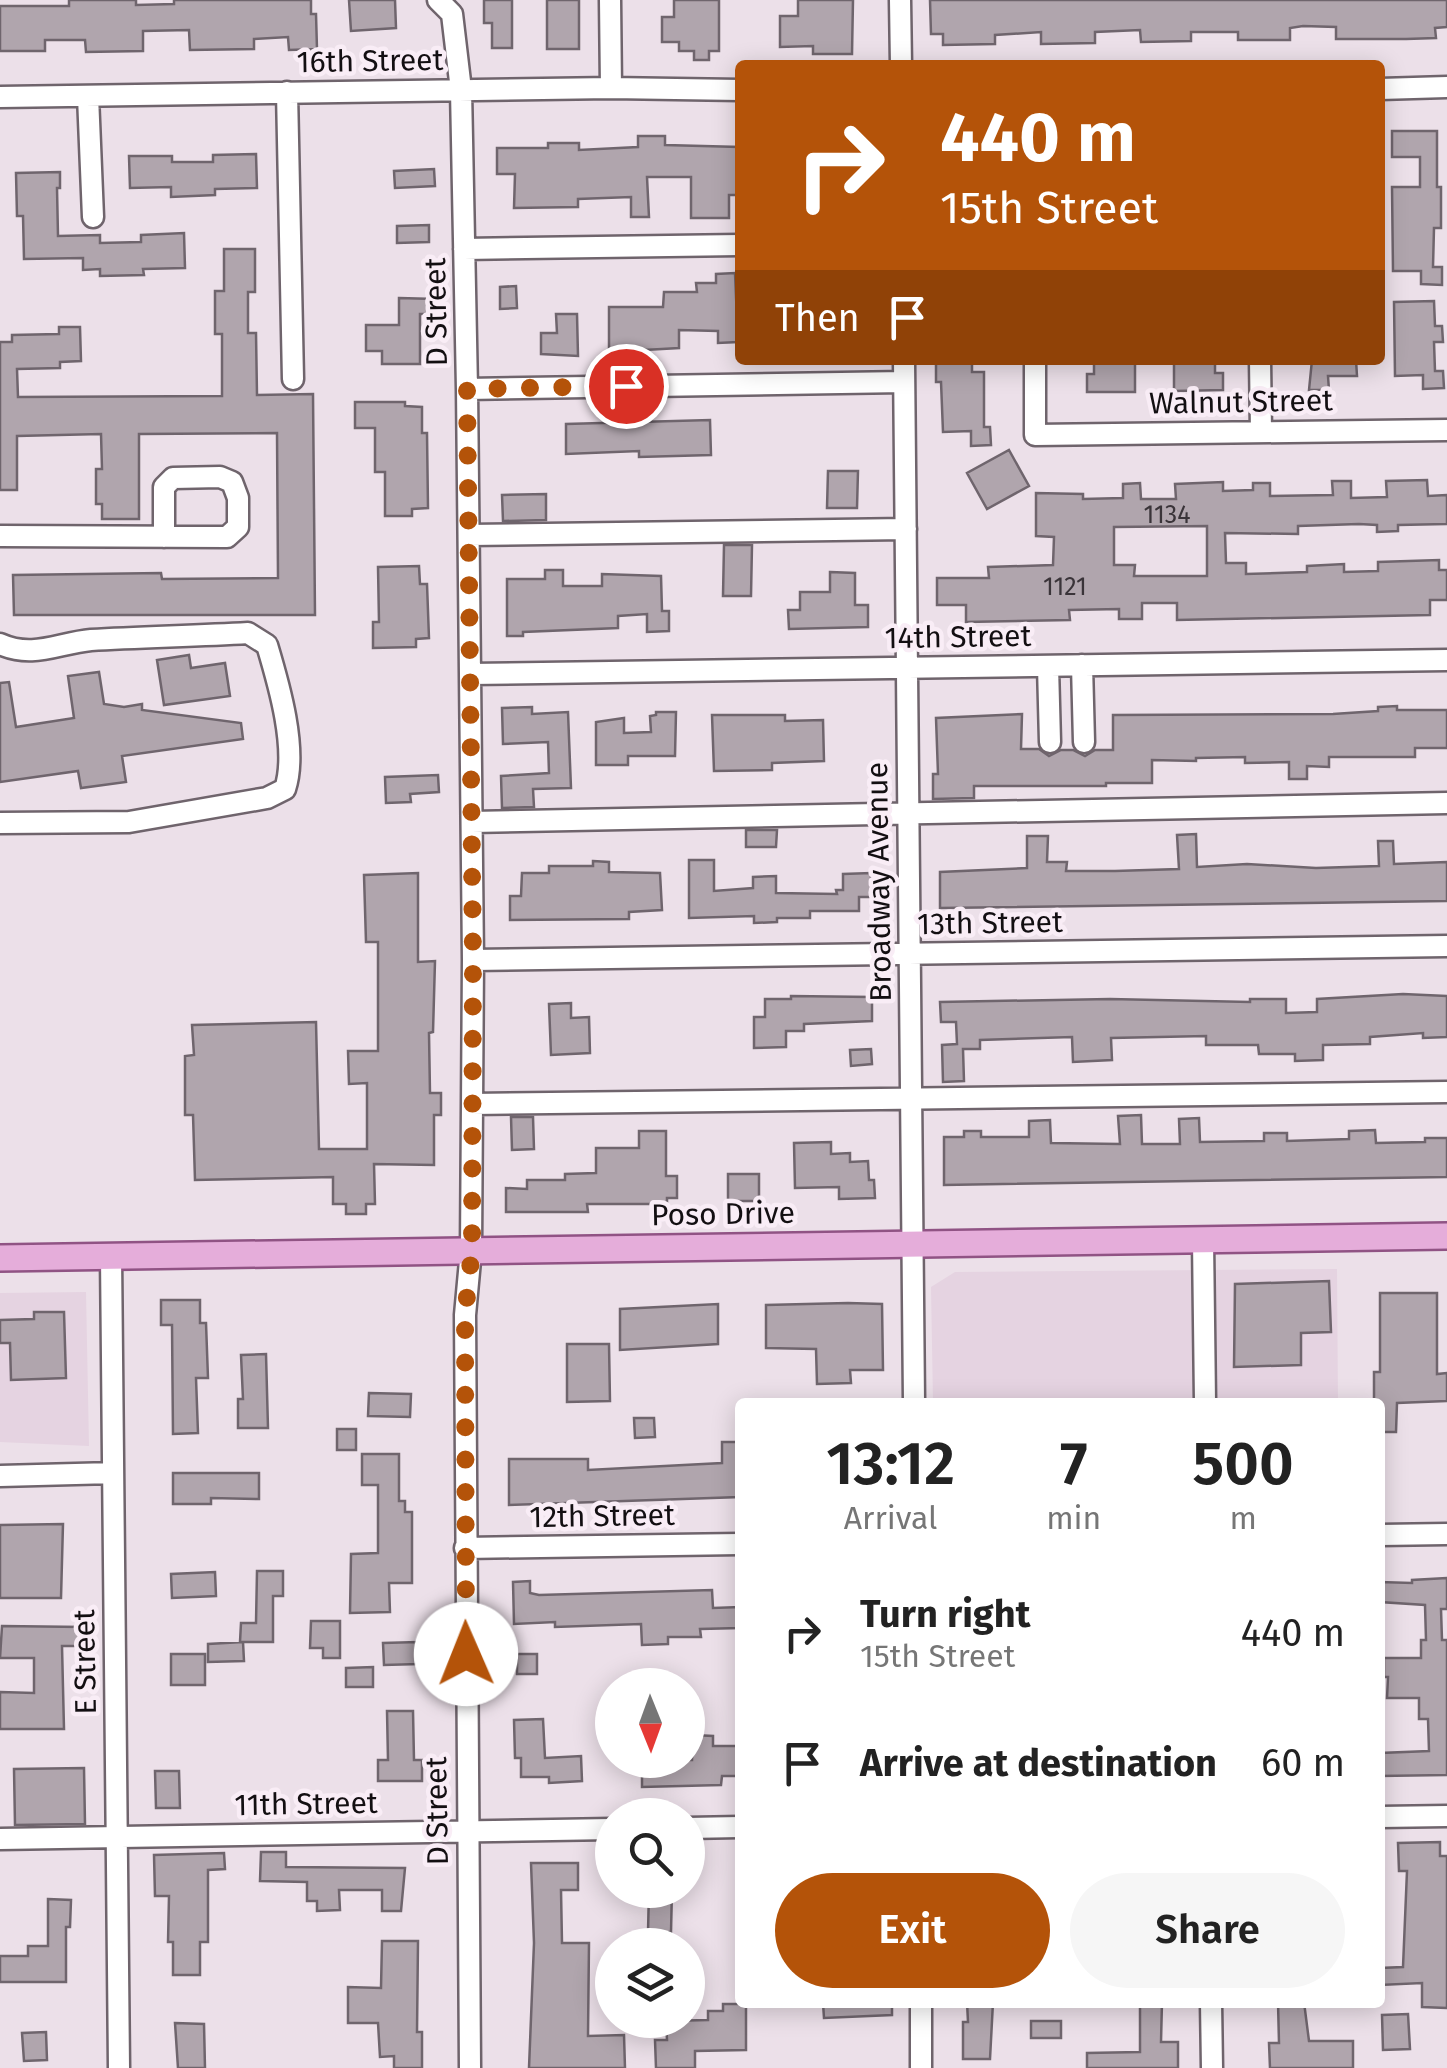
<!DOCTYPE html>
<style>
:root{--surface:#fff;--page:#f6f6f6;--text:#222;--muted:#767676;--accent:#b45309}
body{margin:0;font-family:"Fira Sans",sans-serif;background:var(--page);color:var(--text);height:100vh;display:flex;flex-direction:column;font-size:38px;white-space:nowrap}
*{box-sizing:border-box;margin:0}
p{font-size:32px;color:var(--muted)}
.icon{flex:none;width:55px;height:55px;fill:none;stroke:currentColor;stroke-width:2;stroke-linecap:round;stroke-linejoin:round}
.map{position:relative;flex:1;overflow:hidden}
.side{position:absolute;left:735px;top:1398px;width:650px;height:610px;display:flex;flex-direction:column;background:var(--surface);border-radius:10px;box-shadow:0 5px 25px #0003}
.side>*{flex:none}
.hud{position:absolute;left:735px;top:60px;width:650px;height:305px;border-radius:10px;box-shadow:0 5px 25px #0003;background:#b45309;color:#fff;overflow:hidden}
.needle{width:65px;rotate:179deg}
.fabs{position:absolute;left:595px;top:1668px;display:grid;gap:20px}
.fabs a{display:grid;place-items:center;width:110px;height:110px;border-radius:50%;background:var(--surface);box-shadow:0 5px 25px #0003;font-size:50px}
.pin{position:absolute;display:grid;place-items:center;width:85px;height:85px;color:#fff;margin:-42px;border:5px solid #fff;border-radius:50%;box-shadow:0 2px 10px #0007}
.me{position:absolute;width:110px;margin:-55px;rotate:359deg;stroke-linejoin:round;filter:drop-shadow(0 0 8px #0008)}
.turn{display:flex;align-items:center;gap:35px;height:210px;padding:0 40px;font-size:45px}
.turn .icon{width:130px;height:130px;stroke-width:2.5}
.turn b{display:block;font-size:70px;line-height:85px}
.then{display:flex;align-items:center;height:95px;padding:0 40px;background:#0003;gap:20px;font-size:38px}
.eta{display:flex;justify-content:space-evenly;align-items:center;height:170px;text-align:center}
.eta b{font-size:60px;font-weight:600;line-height:70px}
.button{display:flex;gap:20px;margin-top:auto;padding:20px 40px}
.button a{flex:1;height:115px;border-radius:60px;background:var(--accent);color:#fff;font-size:40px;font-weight:600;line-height:115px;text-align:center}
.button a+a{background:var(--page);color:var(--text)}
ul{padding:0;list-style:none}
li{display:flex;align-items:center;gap:30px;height:130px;padding:0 40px}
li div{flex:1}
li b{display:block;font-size:38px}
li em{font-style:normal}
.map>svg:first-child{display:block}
</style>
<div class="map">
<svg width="1447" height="2068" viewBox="0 0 1447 2068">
<rect width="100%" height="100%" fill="#ece0e9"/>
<!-- built -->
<path fill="#e5d3e1" d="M1337,1269L1338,1402H933L931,1287L955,1272Z
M86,1292L89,1446L0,1442V1293Z"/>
<!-- building -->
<path fill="#b0a5ad" stroke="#6f656d" stroke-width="2.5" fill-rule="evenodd" d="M69,0H136V5L174,4V0H311V14H316L317,49L289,50L288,37L254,39V49L190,50L189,30L143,31V51L86,52L85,40H45V51H0V6H69Z
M349,0H395L396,28L351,31Z
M484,0H512V48H492V23H484Z
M547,0H579V49H547Z
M674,0H719V51H709V60H694V51H679V42H662V17H674Z
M798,0H853L852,54H813V46L780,47V16H798Z
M930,0H1447V27L1435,28L1436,38L1406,39H1336V27L1303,26L1290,28V40H1238V32H1191V41L1141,42L1140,30L1095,32V43L1041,44V32L995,35V44L943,45V34H931Z
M1392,131H1437V187H1441V228H1434L1433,267H1442V285L1421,284V271H1393L1392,187H1420V157H1392Z
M638,136H665V145L740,147V195H729V218H691V177H647L649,217H631V197L578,199V207L514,208L515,174H497V148H548V143H579V150L638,147Z
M256,154L257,188L215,189V195L171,197V187L130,188L129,156H172V162H213V155Z
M434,169L435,186L395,188L394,171Z
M60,172V188H57L58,236L100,235V243L141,242V235L184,233L185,268L143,269L144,275L100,276V269L83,270V258L24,259L23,216H17L16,173Z
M429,225V242L397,243V226Z
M224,249H255V292H248V333H256L257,395L313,394L315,615H14L13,575L161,573L162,579L278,578L277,433L139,434V519H102V504H96V469H102L101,434L17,436V490H0V342H12V335L59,334V327H80L81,361L60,362V368L17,369L18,397L222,396V334H215V291H224Z
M735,273L738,342L718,343V331L679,330V348L609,352V307H663L664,292H697L696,283H716V274Z
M516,286L517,308L500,309V287Z
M399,298L435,299V314H420V364H382V351H366V325H399Z
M1434,301L1435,326H1442L1443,342H1434L1435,371H1443L1444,388L1423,389V375L1395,376L1394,302Z
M556,314H577L578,356L541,354V333H557Z
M936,360H972V372H984V427H990L991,445L971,446V431L943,432L941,382H936Z
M1094,360H1135V392H1087V374H1094Z
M1174,360H1215V373H1223V390L1174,391Z
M1312,360H1356L1357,376H1328L1329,390H1309Z
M355,402H405V406L422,407V433H427L428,508L412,509V516H385V472H375V428H355Z
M710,420L711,455L639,457V451L566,454V424Z
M1009,450L1029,486L987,509L967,473Z
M828,471H858L857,508H827Z
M1427,480L1428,496L1447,495V524L1398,525V531L1377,532V525L1359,524L1298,526V534L1225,533L1226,563H1246V574L1307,572V566L1344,564V572L1378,571V562L1439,560V570H1447V600H1430V615L1177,620V603H1142V619H1119V609L1069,610L1070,620L966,622V605H937V578H989L988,567L1053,565L1054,537L1036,536V493L1083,494V499L1123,498V484L1140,483L1141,499H1176L1175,484L1223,482V491L1253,490V483H1270V496L1333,495L1332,481H1351V498L1387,497L1386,481ZM1207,526V576H1134L1135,565H1114V527Z
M546,494V520L503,521L502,495Z
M724,545H752L751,596H723Z
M419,566L420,584H427L429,638L416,639V647L373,648V622H379L378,567Z
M545,570H563V586H602V574L661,576L662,611H669V631L647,632V614L618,616V628L523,632V636H507V579H545Z
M830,572L855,573V605H868V627L789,629L788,610H800V592H830Z
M189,655L191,668L225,663L230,696L164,705L157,660Z
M99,672L104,704L124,707L142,704V710L241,723L243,739L122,756L126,782L81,788L78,771L0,782V683L9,682L16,727L74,718L68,676Z
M1397,706V710H1447V748H1415V757H1329V767L1307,766V779H1289V762L1245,763V757L1196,758V761L1152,760V783H1106V786H974V798L933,799V774H938L936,718L1022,714L1021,749H1039L1049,756L1061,750H1073L1085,756L1095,750H1113V715L1333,714L1378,711V707Z
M532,707V714L568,712L571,788L533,789L534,807L502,808L501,776L549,773L548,742L503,744L502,708Z
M656,712H676L675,756H628V765H596V722L624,718V733L651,732L650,716L656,715Z
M712,715H785V721L823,720L824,761L772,763V770L714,771Z
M438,775L439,792L410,794L411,802L386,803L385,777Z
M746,830H777L776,847H746Z
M1196,834L1197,867L1247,864L1316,868L1379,866L1378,841H1393L1394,864L1447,862V901L940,908V872L1027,868V836H1048L1047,862H1067L1066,871H1115L1179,869L1177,835Z
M689,860H714V891L753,888V877L776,876V893L837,894L836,890H843V874L871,873V897H859V911H810V918H777V922L754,923V916L689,918Z
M593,861L609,862V872L660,873L662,910L629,912V919L510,920V896H521L522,873H549V866H593Z
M418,873V962L435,961L433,1032L429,1033L430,1093H441V1115H434V1165L374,1164L375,1204H366V1214H346V1204H333V1177L195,1180L193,1115H185V1056L194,1055L192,1025L316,1022L319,1149H367V1083L349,1084L348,1051H378V942H366L364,875Z
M1403,994L1447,996V1037L1423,1038V1033L1370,1037V1044L1323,1045V1060L1295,1061V1054H1259L1258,1045H1206V1036L1111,1038L1112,1060L1073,1062L1072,1037L980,1040V1049H963L964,1081L943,1082L942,1045L957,1044L956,1022H941L940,1002L1110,999L1250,1002V999H1286V1013L1317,1012V999Z
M791,996L872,997V1021L804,1024V1031H786V1047L754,1048V1017H765V999H791Z
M571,1003V1018L589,1017L590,1053L551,1055L549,1004Z
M871,1049L872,1064L851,1066L850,1050Z
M1141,1115L1142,1144H1180L1179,1119L1199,1118L1200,1142L1264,1141V1133H1287V1141L1349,1139V1131L1375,1130L1376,1143L1425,1142V1138H1447V1177L944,1185V1137H964V1131H981V1137H1029V1121L1050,1120L1051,1143L1120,1144L1118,1116Z
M511,1117H533L534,1149L512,1150Z
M639,1131H666V1176H677V1198H667V1204H587L588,1212H506V1188L527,1189V1180H565V1174L596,1173V1148H639Z
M831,1142V1154L850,1153V1162L868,1161L869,1180H874L875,1198L839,1199V1187L795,1188L794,1143Z
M728,1174H759V1201H728Z
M1329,1281L1331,1332L1301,1333V1365L1234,1367L1235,1284Z
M1380,1293H1437V1374L1447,1373V1401L1397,1403L1396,1432H1380V1402H1374V1372H1380Z
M161,1300H200V1323H206L208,1378H196L198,1433L173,1434L172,1325H161Z
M848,1303L882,1304L883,1370H850L851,1383L817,1384L816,1349L766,1348V1305Z
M718,1304V1344L620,1350V1309Z
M34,1312H64L66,1378L11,1380L10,1343H0V1320L34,1319Z
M567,1344H609L610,1401L567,1402Z
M266,1354L268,1428H238V1399H243L241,1355Z
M369,1393L411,1394L410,1417L368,1416Z
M634,1418H654L655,1437L635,1438Z
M337,1429H356V1450H337Z
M722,1442H740V1497L509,1505V1459H588V1470L722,1463Z
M362,1454H399V1501H405V1512H412V1583H389L390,1612L350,1613L351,1554L378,1553V1485H362Z
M173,1473H259V1499L211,1498V1504H173Z
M63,1524L61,1598H0V1525Z
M257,1571H283V1596H273V1642H240L241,1623H256Z
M215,1572L216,1596L172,1598L171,1574Z
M1447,1578V1609H1441L1442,1640H1447V1775L1380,1776V1753L1429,1751L1428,1719H1419V1698H1387L1388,1677H1384V1658H1421V1640H1426L1425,1605L1380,1602V1582L1412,1583V1580Z
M530,1581V1593L539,1595L712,1590L713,1608L740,1607V1628L700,1629L701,1637H668V1644L642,1645L641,1624L555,1627V1622L514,1624L513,1582Z
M311,1621H340V1658H323V1648H310Z
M2,1626L83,1627L82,1646H62L64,1729H0V1692L34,1693V1658H0Z
M243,1642L244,1661L208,1662V1644Z
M418,1642L419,1664L384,1665L383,1643Z
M171,1654H205V1685H171Z
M517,1654H537V1674H517Z
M373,1667V1687H346V1668Z
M387,1711H413L414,1760H422V1781H378V1760H388Z
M543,1719L545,1758L581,1756L582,1781L549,1783V1777H521V1758H515L514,1720Z
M693,1735L713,1736V1746H740V1776H722L721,1785L642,1787V1760H692Z
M84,1768L85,1824L15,1825L14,1769Z
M155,1771H179L180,1808H156Z
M1440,1842V1856H1447V2008L1422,2007V1983L1380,1985V1968L1403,1967L1407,1871H1399L1398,1843Z
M261,1852H286V1867L405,1868L401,1911H382V1890H339L340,1910L317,1911V1901H307V1882L260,1881Z
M224,1853L225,1869L208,1870V1942H200V1975H173V1942H168L169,1896H155L154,1855Z
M531,1863H578V1890H561L562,1943H589L588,2036L624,2035L625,2068H529L534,1943Z
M649,1890H672L671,1932H648Z
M48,1899L71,1900L70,1927H66V1982H0V1956H28V1946H48Z
M382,1941H418L417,2032H422V2068H394V2056L380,2057L378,2023H348V1987L381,1988Z
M892,2002V2015L824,2018L823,2003Z
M967,2002H993L990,2059H963V2022H968Z
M1140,2002H1162L1161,2042H1178V2068H1087V2053L1140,2052Z
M1278,2002H1304L1309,2041H1353V2068H1270L1269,2043H1279Z
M723,2004H746V2050L695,2051V2068H656L655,2040H667L666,2021L708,2020V2011H723Z
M1408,2014L1410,2049L1383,2050L1382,2015Z
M1031,2021H1061V2038H1031Z
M175,2023L204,2024L205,2068H178Z
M46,2032L47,2060L24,2061L22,2033Z"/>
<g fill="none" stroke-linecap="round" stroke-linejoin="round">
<!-- minor casing -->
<g stroke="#6f646c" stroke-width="25">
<path id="minor" d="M438,0L452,14L461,90L467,389L473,960L471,1250L465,1315L470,2068
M610,0L611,88
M900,0L901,65
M1380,89L1447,87
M287,92L293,379
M88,96L93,217
M0,97L611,88L740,90
M464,249L740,245
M904,360L914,1402
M1035,360V435L1447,430
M1260,360L1261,432
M467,389L904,382
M469,535L906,529
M0,536L227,537L238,527V498L232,482L220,477L173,478L164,487V537
M0,644C33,659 58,643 91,640C143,637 196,636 248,633L267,645C279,685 298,750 285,789L267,798L129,822L0,823
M1082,665L1084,742
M1048,666L1050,742
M470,674L1447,660
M472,822L1447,803
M473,960L1447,946
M472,1104L1447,1092
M1203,1240L1205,1402
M111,1256L119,2068
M0,1476L113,1473
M1380,1535L1447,1534
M465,1548L740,1544
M1380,1817L1447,1816
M688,1828L740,1827
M0,1839L612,1829
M921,2002V2068
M1211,2002L1212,2068"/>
</g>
<!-- major casing -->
<g stroke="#905384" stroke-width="30">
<path id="major" d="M0,1258L1447,1236"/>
</g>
<!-- minor -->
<use href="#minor" stroke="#fff" stroke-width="20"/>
<!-- major -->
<use href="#major" stroke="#e5adda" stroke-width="25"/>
</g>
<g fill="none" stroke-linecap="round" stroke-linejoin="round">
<!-- route -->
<path stroke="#b45309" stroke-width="18" stroke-dasharray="0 32.4" d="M466,1654L465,1315L472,1250L473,960L467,389L626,386"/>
</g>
<g text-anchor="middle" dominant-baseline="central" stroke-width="9" stroke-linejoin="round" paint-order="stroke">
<!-- number labels -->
<g font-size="25" fill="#3a3439">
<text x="1167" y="515">1134</text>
<text x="1065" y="587">1121</text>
</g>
<!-- street labels -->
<g font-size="30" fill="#130f12" stroke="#f9edf6">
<text transform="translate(370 61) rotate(-1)">16th Street</text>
<text transform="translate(436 312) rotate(-91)">D Street</text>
<text transform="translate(1241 402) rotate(-1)">Walnut Street</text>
<text transform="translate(958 637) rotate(-1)">14th Street</text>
<text transform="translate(879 882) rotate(-91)">Broadway Avenue</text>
<text transform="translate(990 923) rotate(-1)">13th Street</text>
<text transform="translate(723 1214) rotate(-1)">Poso Drive</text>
<text transform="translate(602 1516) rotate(-1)">12th Street</text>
<text transform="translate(85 1662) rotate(-91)">E Street</text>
<text transform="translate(306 1804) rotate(-1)">11th Street</text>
<text transform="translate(437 1811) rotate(-91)">D Street</text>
</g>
</g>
</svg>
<div class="fabs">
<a><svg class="needle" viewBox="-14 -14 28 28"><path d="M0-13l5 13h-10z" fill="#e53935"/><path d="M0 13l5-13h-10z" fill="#767676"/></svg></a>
<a><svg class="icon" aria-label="search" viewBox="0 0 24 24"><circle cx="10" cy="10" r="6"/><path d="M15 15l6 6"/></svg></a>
<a><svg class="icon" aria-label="layers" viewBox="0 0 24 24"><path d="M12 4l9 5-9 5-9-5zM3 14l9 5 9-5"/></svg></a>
</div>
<div class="pin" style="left:626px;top:386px;background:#d93025"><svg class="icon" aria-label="arrive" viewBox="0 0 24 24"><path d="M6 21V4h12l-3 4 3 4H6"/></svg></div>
<svg class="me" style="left:466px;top:1654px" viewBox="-20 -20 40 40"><circle r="19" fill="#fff"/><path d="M0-13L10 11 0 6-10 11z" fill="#b45309"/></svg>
<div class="hud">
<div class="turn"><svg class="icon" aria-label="right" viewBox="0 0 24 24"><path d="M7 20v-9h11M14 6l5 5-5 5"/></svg><div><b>440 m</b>15th Street</div></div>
<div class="then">Then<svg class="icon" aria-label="arrive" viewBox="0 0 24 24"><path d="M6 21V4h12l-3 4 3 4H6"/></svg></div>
</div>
<section class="side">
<div class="eta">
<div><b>13:12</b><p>Arrival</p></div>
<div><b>7</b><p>min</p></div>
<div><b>500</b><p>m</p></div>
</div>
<ul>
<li><svg class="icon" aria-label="right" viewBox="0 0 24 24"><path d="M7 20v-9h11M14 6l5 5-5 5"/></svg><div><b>Turn right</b><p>15th Street</p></div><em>440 m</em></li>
<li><svg class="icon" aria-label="arrive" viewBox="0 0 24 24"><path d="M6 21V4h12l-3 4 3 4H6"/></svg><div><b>Arrive at destination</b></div><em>60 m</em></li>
</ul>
<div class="button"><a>Exit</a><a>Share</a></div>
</section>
</div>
